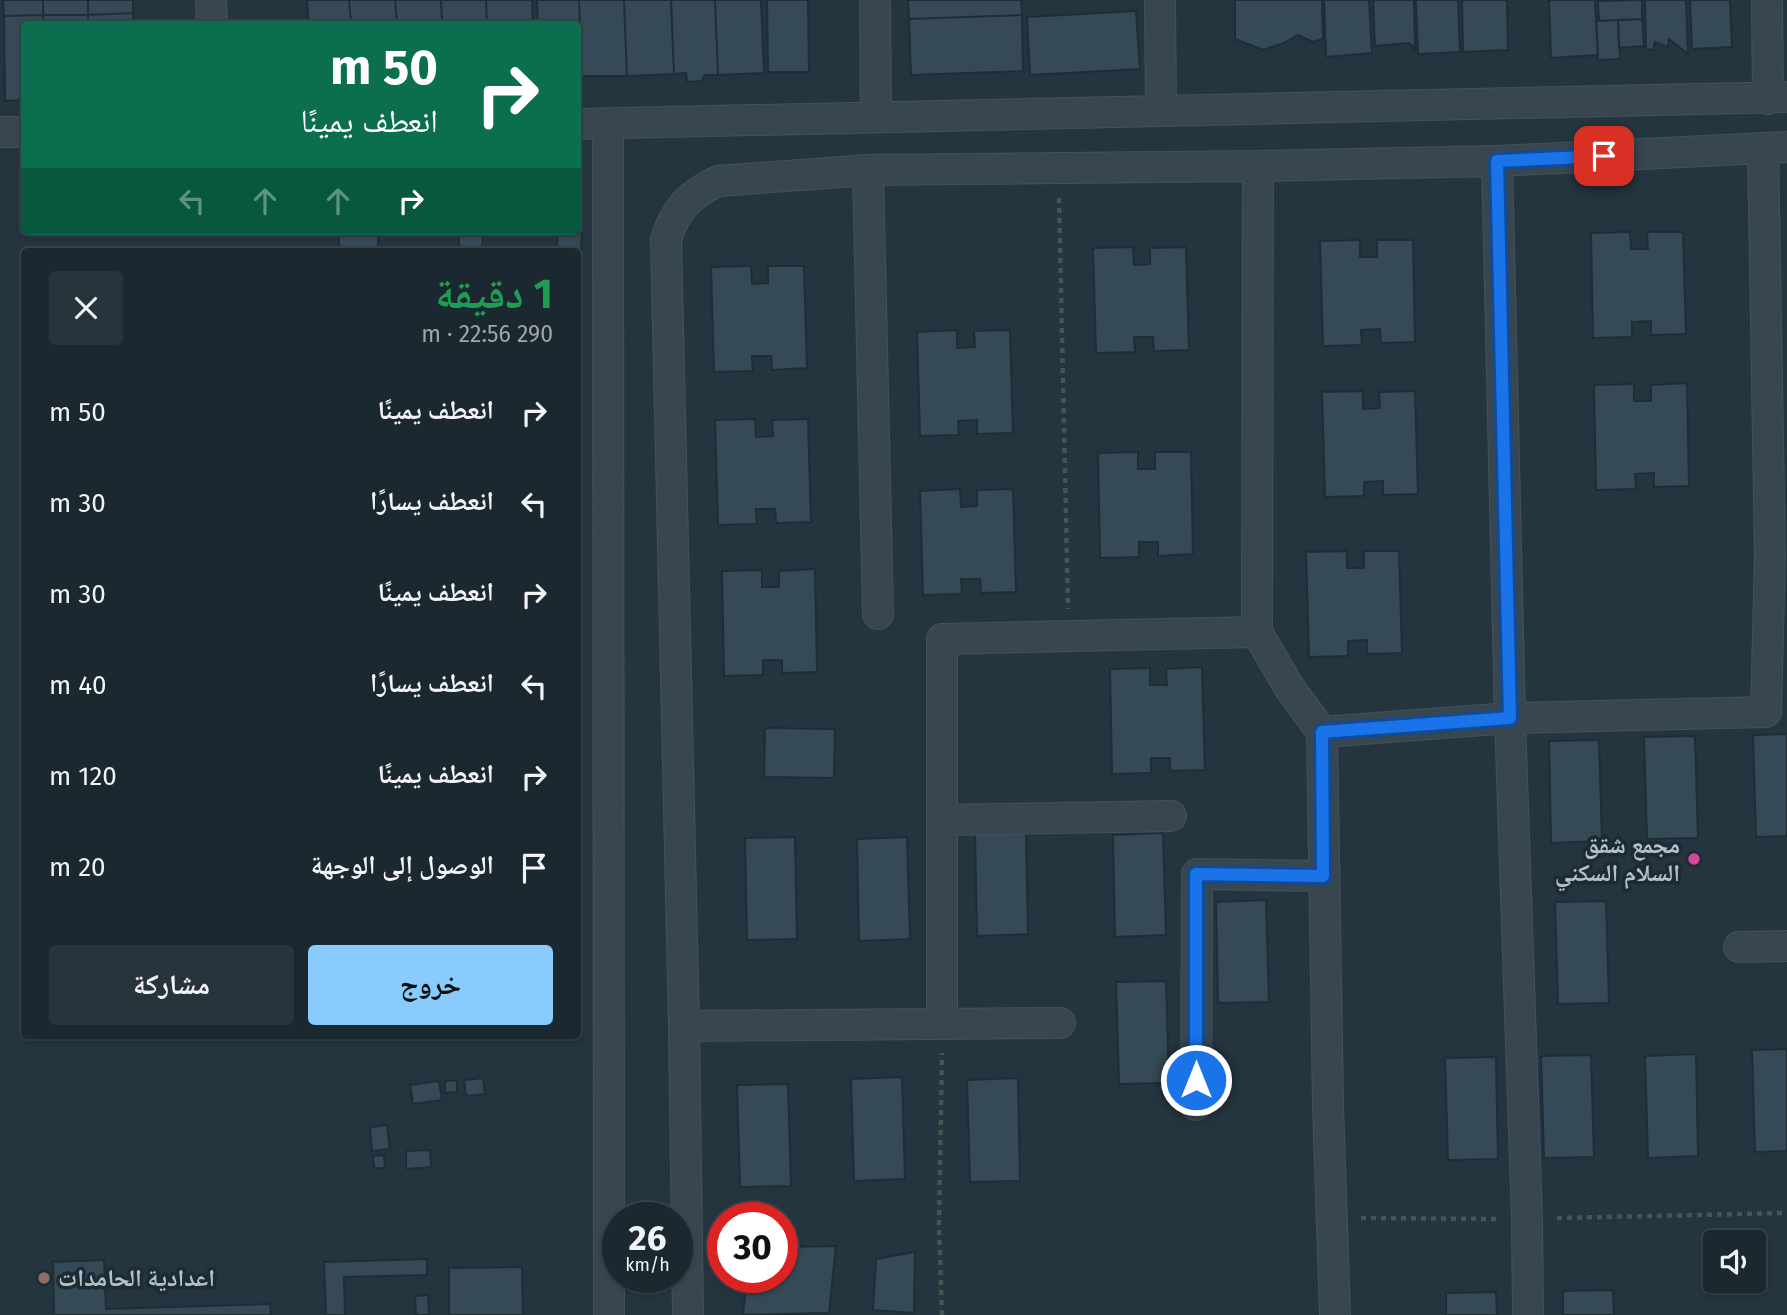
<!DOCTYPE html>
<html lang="ar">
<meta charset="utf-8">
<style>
:root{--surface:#1b2830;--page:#28343c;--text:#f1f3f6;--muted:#a0a6ab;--line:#39444c;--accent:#88cbfc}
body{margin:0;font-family:"Fira Sans","Noto Naskh Arabic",sans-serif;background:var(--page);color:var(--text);direction:rtl;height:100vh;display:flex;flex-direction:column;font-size:26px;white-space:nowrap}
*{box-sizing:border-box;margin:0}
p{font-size:23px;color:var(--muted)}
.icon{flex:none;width:38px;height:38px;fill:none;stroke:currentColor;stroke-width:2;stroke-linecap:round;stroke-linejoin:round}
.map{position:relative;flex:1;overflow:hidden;direction:ltr}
.details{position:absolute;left:21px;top:248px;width:560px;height:791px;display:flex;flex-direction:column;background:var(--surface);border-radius:7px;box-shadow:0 2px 5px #0004,0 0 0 2px var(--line);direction:rtl}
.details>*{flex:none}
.guide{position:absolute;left:21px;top:21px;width:560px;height:214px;border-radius:7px;box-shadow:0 2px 5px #0004,0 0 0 2px var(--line);direction:rtl;background:#0b6e4f;color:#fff;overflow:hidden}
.fabs{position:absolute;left:1703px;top:1230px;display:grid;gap:14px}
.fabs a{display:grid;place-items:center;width:63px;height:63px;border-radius:7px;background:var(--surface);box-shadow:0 2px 5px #0004,0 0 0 2px var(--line);font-size:35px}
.speed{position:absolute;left:602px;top:1202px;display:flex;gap:14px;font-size:35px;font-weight:700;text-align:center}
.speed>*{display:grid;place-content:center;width:91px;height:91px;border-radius:50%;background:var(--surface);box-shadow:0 2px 5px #0004,0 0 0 2px var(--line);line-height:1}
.speed small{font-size:18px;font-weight:400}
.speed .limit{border:10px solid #d22;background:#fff;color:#111}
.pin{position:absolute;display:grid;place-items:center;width:60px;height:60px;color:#fff;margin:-30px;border-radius:14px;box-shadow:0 4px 10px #0006}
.me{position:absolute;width:77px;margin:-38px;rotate:0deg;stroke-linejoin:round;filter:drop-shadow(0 0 5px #0008)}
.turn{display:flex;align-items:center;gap:24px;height:147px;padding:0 28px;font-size:32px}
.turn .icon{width:91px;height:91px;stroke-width:2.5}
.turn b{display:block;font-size:49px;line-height:60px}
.lanes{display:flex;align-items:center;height:66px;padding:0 28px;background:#0003;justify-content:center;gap:35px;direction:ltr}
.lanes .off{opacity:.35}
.round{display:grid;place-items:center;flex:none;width:74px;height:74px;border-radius:7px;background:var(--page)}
.overview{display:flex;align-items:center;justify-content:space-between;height:119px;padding:0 28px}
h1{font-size:42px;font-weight:700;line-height:52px;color:#1e9e55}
.action{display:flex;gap:14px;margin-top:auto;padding:14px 28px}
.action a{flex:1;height:80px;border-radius:7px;background:var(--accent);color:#111;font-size:28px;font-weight:700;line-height:80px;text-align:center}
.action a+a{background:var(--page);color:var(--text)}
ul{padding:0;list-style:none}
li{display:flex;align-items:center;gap:21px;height:91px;padding:0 28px}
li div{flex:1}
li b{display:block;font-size:26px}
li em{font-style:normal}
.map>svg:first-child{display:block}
</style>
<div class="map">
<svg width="1787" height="1315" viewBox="0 0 1787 1315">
<rect width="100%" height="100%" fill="#243540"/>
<!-- building -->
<path fill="#354a56" stroke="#1f2d36" stroke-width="2" d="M3,0H43V15L4,16Z
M43,0H88V15H43Z
M88,0H133V13L88,15Z
M307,0H349L351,24H309Z
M349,0H395L397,24H351Z
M395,0H441L442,24H397Z
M441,0H486L487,24H442Z
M486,0H532L533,24H487Z
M537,0H579L582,76H578V24H538Z
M579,0H624L627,76H582Z
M624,0H671L674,74L627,76Z
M671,0H715L718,75H705L702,81L687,82L686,73L674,74Z
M715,0H761L764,73L718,75Z
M767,0H808L809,72H768Z
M908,0H1021L1022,15L909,19Z
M1235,0H1322L1323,39L1313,42L1298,35L1284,43L1263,50L1235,39Z
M1324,0H1369L1372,53L1326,57Z
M1373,0H1414L1415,49L1409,43L1375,46Z
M1416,0H1458L1460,52L1418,54Z
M1462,0H1507L1508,50L1463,52Z
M1549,0H1595L1598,55L1551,58Z
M1642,0V19L1599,21L1598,1Z
M1645,0H1686L1688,54L1669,39L1668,47L1655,42L1653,50L1646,49Z
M1690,0H1730L1732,47L1692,49Z
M1136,11L1140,69L1030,75L1027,17Z
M133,13V24H89L88,15Z
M43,15H88L89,24H44Z
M43,15L44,24H24V100L5,101L4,16Z
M1022,15L1023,71L911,75L909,19Z
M1642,19L1644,46L1619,48L1618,20Z
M1618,20L1620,59L1598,60L1596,21Z
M578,228H582L580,271H578V252H557L558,231H578Z
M339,231H378V252H339Z
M459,231H483L482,252H459Z
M1630,232L1631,249H1648L1647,232H1683L1686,334L1651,335V321L1632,322V337L1593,338L1591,233Z
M1360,240V257H1377V240H1413L1415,342L1381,343L1380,329L1361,330L1362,345L1323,346L1320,241Z
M1133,247L1134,265L1150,264V248L1186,247L1189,350L1154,351L1153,337H1134L1135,352L1096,353L1093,248Z
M751,266L752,284L768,283V266H804L807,368L772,370L771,356H752L753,371L714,372L711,267Z
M957,330V348L975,347L974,331L1010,330L1013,433L977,434V420L958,421L959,435L920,436L917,332Z
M1687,383L1689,486L1654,487V473L1635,474L1636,489L1596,490L1594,385L1634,384V401H1651V385Z
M1363,391V409L1380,408L1379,392L1415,391L1418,494L1383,495V481L1364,482V496L1325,497L1322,392Z
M755,419L756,437L773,436L772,420L808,419L811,522L776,523L775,509H756L757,524L718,525L715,420Z
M1138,452V469H1155V452H1191L1193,554L1158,556V542H1139V557L1100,558L1098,453Z
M960,489L961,507L977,506V490L1013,489L1016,592L981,593L980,579H961L962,594L923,595L920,491Z
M1347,551V568H1364V551H1399L1402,653L1367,654V640L1348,641V656L1309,657L1306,552Z
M815,569L817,672L782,673V660H763V675L724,676L722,571L762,570V587H779V571Z
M1202,667L1205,770L1170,771V758H1151V773L1112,774L1110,669L1150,668V685H1167L1166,669Z
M765,728L835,729L834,778L764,777Z
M1787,734V836L1756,837L1753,735Z
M1695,736L1698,838L1647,839L1644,737Z
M1599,740L1602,841L1551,843L1549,741Z
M1026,832L1028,934L977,936L975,833Z
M1163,833L1166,935L1115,937L1113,835Z
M795,837L797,939L747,940L745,838Z
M907,837L910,939L859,941L857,839Z
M1266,900L1269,1002L1218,1003L1216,902Z
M1606,901L1609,1003L1558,1004L1555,902Z
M1166,981L1169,1083L1119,1084L1116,982Z
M1787,1049V1151L1755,1152L1752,1050Z
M1696,1054L1698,1156L1648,1158L1645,1056Z
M1591,1055L1594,1157L1544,1158L1541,1056Z
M1496,1057L1498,1159L1448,1160L1445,1058Z
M902,1077L905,1179L854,1181L851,1079Z
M483,1078L485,1094L466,1096L464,1080Z
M1018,1078L1020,1181L970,1182L967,1080Z
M457,1080V1092L445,1093V1081Z
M439,1081L442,1100L413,1104L410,1085Z
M788,1084L791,1186L740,1187L737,1085Z
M387,1125L390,1149L372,1151L370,1127Z
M430,1150L431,1167L406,1169V1151Z
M384,1155L385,1168H374L373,1156Z
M836,1246L829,1313L743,1315L746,1286H763V1278H782V1247Z
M915,1252L914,1313L873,1310L876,1259Z
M427,1259V1275L344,1277L345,1315H326L324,1262Z
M104,1260L106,1309L270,1304L271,1315H54L53,1262Z
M522,1267L523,1315H449V1268Z
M1613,1290L1614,1315H1563V1291Z
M1496,1292L1497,1315H1446V1293Z
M428,1295L429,1315H416L415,1296Z"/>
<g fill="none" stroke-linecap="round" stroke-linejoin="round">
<!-- street casing -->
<g stroke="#44525b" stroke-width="32">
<path id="street" d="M211,0L212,24
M875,0L876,117
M1160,0L1161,111
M1767,0L1768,99
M578,124L1787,97
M608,124L609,1315
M0,132H24
M1497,161L1510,718L1527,1219L1528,1315
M1258,166L1257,632L1289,687L1322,732L1328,1105L1335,1315
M868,170L878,614
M1322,732L1510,718L1766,712L1770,555L1763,148
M942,820L1171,816
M1739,947L1787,946
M942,1024V639L1257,632
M684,1026L1060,1023
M1196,1105L1197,874L1323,876
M688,1315L684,1026L666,239C675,210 690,194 718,181L868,170L1258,166L1497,161L1787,147"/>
</g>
<!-- path -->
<path stroke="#3f5855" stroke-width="4.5" stroke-dasharray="5 5" stroke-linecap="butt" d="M1059,198L1068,609
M1361,1218L1499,1219
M1557,1218L1787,1213
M942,1315L939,1226L942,1053"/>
<!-- street -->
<use href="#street" stroke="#38464f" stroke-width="30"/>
</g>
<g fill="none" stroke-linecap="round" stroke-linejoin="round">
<!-- route casing -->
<g stroke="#114b97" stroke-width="18">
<path id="route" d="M1196,1080V874L1323,876L1322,732L1510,718L1497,161L1604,156"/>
</g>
<!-- route -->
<use href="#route" stroke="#1a73e8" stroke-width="12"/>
</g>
<!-- markers -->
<circle fill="#d1479c" stroke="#1d2b34" stroke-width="2.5" cx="1694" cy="859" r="7"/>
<circle fill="#8d6e63" stroke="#1d2b34" stroke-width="2.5" cx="44" cy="1278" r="7"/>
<g text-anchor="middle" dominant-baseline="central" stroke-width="7" stroke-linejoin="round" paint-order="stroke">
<!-- poi labels -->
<g font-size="24" font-weight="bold" fill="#b4c1ca" stroke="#1d2b34" text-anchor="end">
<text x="1680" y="845">مجمع شقق<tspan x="1680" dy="28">السلام السكني</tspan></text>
<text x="58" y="1278" text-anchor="start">اعدادية الحامدات</text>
</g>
</g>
</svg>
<div class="fabs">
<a><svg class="icon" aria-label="sound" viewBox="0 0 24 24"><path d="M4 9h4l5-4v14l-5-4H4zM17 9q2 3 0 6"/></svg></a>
</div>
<div class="speed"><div>26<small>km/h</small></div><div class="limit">30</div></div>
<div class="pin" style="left:1604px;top:156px;background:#d93025"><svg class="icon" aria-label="arrive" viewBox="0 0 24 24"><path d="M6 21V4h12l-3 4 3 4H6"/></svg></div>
<svg class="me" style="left:1196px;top:1080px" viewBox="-20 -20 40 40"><circle r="17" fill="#1a73e8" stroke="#fff" stroke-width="3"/><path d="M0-11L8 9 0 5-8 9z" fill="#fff"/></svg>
<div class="guide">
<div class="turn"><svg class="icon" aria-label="right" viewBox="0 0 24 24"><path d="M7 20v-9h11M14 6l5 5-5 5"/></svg><div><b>50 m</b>انعطف يمينًا</div></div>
<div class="lanes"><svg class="icon off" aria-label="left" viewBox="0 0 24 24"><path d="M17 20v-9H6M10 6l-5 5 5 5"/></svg><svg class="icon off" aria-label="ahead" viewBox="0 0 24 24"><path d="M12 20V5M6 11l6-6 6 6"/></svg><svg class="icon off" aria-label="ahead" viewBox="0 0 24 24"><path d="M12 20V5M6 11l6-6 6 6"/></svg><svg class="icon" aria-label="right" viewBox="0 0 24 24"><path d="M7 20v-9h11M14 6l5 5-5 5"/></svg></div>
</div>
<section class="details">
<div class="overview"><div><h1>1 دقيقة</h1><p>290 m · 22:56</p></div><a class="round"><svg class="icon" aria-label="close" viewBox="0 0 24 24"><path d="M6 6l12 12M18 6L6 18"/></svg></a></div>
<ul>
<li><svg class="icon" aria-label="right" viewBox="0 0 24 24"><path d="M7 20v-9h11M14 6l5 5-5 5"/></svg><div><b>انعطف يمينًا</b></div><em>50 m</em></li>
<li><svg class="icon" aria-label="left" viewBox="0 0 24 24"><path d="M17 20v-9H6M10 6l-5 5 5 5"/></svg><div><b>انعطف يسارًا</b></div><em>30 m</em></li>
<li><svg class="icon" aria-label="right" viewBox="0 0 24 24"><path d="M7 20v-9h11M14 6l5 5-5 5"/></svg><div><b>انعطف يمينًا</b></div><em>30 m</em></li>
<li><svg class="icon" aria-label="left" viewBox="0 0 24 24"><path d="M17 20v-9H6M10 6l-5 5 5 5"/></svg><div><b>انعطف يسارًا</b></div><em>40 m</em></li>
<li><svg class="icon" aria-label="right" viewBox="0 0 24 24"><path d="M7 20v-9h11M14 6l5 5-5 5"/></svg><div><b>انعطف يمينًا</b></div><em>120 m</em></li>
<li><svg class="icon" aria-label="arrive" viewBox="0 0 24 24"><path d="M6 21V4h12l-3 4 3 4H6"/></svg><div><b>الوصول إلى الوجهة</b></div><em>20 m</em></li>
</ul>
<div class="action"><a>خروج</a><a>مشاركة</a></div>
</section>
</div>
